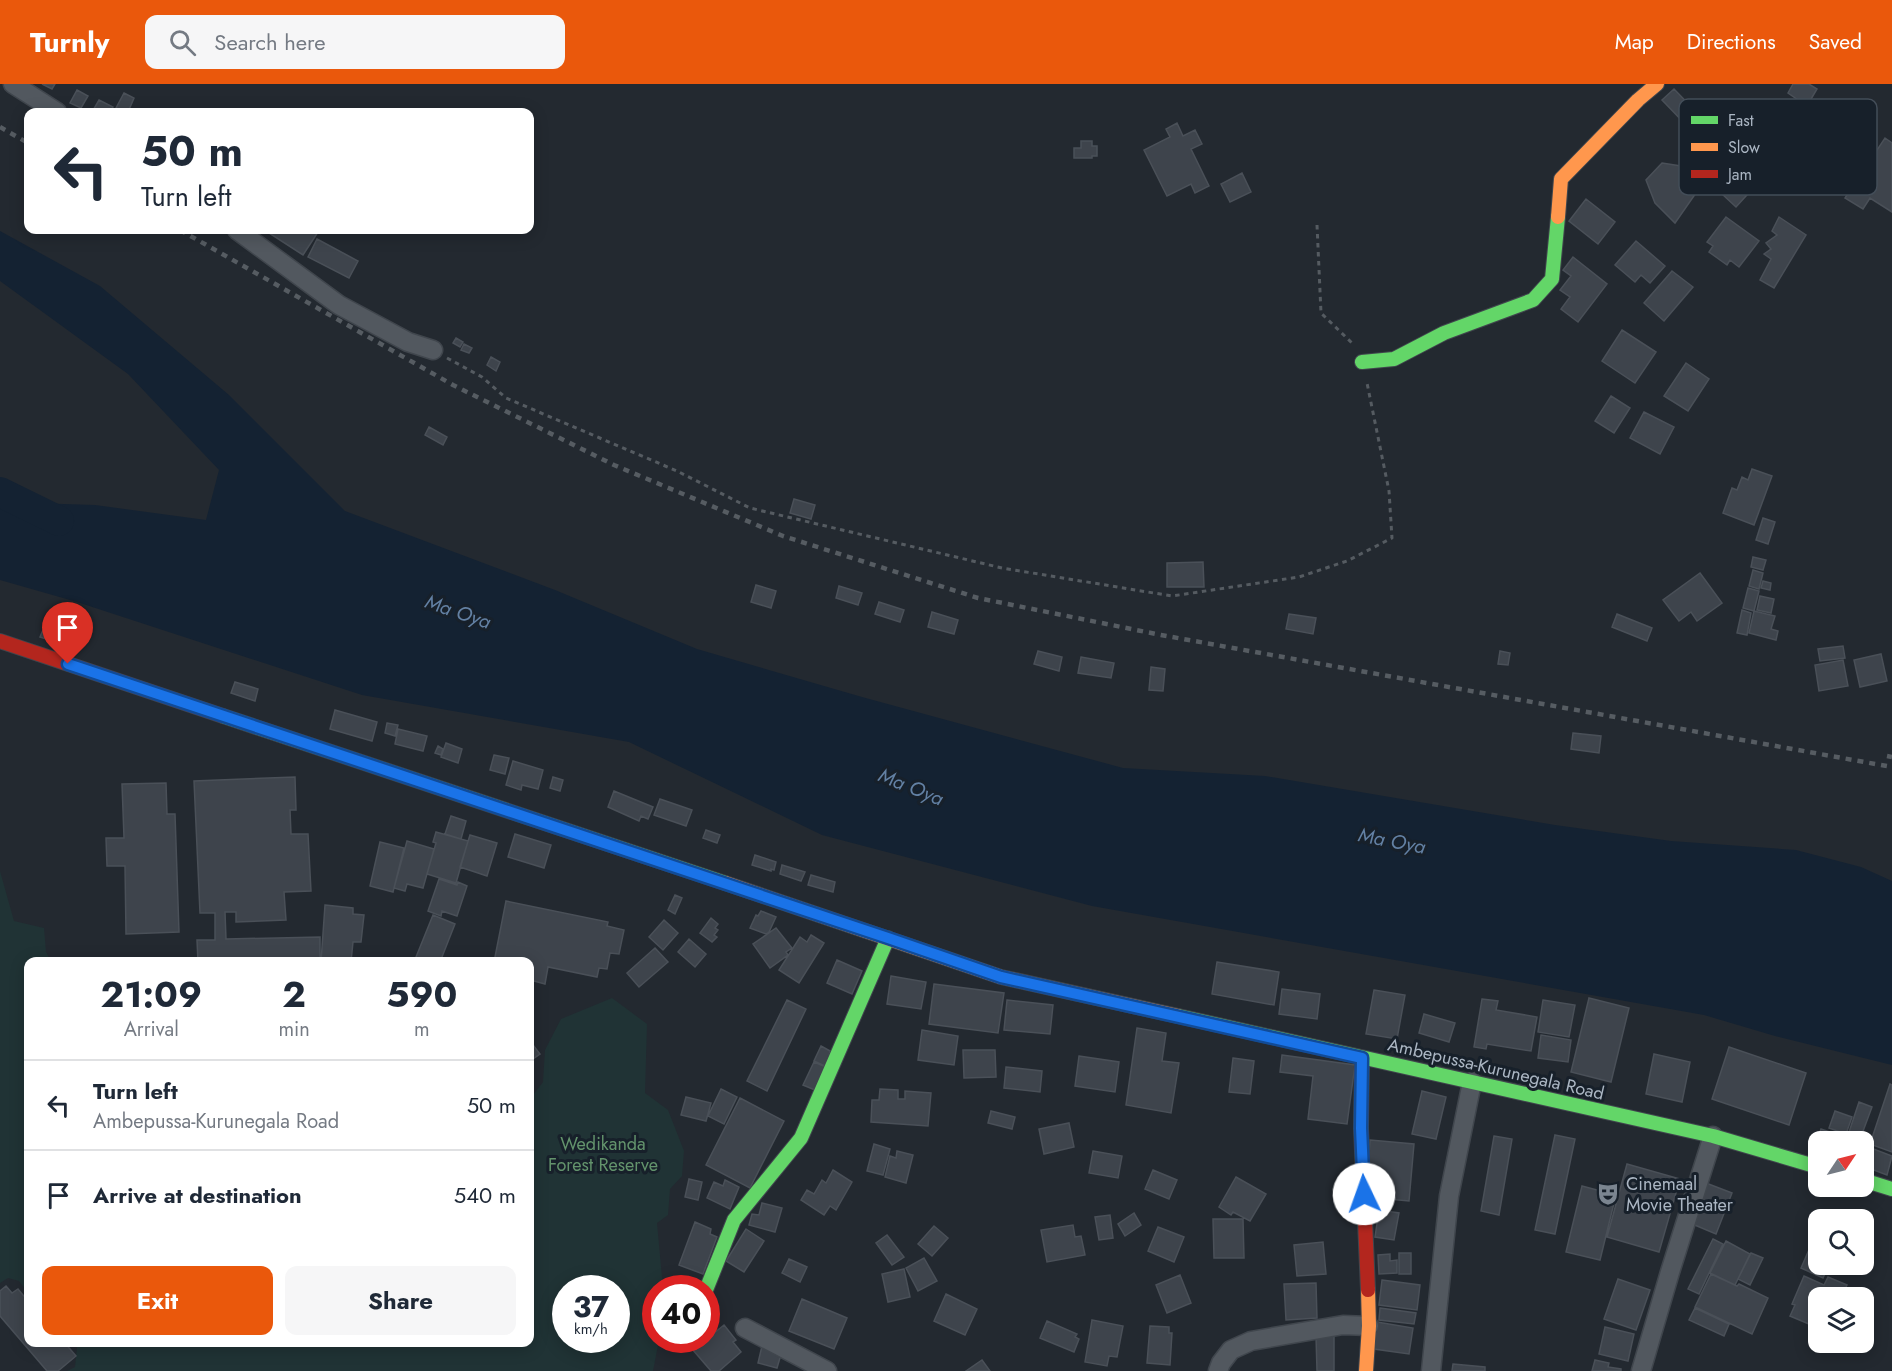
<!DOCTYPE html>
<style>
:root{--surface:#fff;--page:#f6f6f7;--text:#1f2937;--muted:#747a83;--line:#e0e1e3;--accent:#ea580c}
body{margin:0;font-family:Jost,sans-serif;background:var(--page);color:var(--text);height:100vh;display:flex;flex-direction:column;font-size:22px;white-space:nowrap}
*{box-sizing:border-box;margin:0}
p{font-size:20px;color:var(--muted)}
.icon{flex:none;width:33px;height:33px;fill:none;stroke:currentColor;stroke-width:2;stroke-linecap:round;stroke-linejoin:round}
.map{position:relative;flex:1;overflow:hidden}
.sheet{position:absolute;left:24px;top:873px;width:510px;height:390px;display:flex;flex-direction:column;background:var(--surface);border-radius:12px;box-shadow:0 3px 15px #0003}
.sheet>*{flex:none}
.banner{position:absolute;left:24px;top:24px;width:510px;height:126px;border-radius:12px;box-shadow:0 3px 15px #0003;background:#fff;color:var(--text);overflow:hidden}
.needle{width:39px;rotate:55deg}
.fabs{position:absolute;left:1808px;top:1047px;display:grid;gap:12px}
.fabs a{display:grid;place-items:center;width:66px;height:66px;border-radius:12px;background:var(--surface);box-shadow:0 3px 15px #0003;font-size:30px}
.speed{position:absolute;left:552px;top:1191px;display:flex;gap:12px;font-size:30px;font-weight:700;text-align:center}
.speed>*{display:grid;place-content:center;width:78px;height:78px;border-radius:50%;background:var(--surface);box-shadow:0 3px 15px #0003;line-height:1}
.speed small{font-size:15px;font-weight:400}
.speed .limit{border:9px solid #d22;background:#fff;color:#111}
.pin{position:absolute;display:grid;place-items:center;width:51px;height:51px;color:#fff;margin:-62px -26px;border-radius:50% 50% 50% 0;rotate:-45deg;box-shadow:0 0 6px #0007}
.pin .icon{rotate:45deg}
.me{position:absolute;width:66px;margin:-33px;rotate:357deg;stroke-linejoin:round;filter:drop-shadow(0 0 4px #0008)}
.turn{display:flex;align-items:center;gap:21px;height:126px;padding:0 18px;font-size:27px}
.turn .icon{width:78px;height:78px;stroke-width:2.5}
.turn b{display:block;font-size:42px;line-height:51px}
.eta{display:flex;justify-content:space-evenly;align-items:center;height:102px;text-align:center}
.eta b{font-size:36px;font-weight:700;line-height:42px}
.button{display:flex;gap:12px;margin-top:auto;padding:12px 18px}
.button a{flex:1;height:69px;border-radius:12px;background:var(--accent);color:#fff;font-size:24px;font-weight:700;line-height:69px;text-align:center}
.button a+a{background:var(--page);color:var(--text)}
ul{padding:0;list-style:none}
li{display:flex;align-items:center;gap:18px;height:90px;padding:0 18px;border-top:2px solid var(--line)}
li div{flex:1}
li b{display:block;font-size:22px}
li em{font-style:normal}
header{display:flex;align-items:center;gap:36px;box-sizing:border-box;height:84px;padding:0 30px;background:var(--accent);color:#fff}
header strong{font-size:28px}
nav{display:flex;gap:33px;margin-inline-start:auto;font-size:21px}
.search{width:420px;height:54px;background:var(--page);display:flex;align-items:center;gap:15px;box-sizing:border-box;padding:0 21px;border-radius:12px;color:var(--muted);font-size:22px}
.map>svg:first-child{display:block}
</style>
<header>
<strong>Turnly</strong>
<div class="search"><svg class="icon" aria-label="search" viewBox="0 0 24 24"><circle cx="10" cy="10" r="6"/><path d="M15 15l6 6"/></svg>Search here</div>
<nav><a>Map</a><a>Directions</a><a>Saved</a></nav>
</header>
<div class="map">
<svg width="1892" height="1287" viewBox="0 0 1892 1287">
<rect width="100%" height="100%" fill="#232930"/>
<!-- green -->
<path fill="#203335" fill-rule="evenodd" d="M0,787L14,837L44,844L46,868L51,877L28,878V1209L19,1197L8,1194L0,1199Z
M612,914L647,940L645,1009L668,1026L684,1067L682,1092L670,1105L668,1131L657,1139L663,1204H656V1256H659L653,1287H67L75,1283L77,1264L72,1259L530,1258V1015L543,998L545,966L561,935ZM566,1204H616V1256H566Z"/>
<!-- water -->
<path fill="#142232" d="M0,147L100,202L229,311L345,427L555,506L697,565L862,613L1123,684L1265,692L1555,741L1671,757L1796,766L1861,783L1892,797V981L1775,952L1704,931L1092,822L822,751L629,658L362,611L77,518L0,496V418L95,421L206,436L219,386L128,290L0,197Z"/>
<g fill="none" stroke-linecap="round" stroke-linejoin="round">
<!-- river -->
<path stroke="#142232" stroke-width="30" d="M0,408L59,437"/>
</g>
<!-- building -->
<path fill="#3e444c" stroke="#4a5058" stroke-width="1.5" d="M42,0H55L52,5Z
M1793,0H1809L1817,5L1807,22L1788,9Z
M1674,5L1700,32L1688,43L1662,16Z
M77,6L88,12L81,24L70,19Z
M124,9L134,14L128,28L116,24Z
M99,16L113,23L110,28H92Z
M1177,39L1183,52L1195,46L1202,60L1191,65L1209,102L1195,109L1191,100L1167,112L1144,66L1170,53L1166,45Z
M1885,54L1892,59V128L1870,114L1863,125L1845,114Z
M1081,57H1092V62H1097V72H1092V74H1074V64H1081Z
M1737,63L1767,89L1736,123L1708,97Z
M1662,79L1681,82L1703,99L1675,139L1655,119L1646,96Z
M1242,89L1251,108L1230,118L1221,100Z
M1586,115L1615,138L1598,160L1569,137Z
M1726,133L1759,157L1739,183L1730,176L1727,181L1709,168L1713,162L1707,158Z
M1779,133L1806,151L1774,204L1760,196L1771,175L1764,170L1771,165L1766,159L1777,151L1772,147Z
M271,146H313L318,148L303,171L269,149Z
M317,155L358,177L349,194L308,173Z
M1636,157L1665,182L1650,199L1641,191L1635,198L1615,181Z
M1573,173L1607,200L1578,238L1561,225L1570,213L1560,206L1571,192L1563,186Z
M1672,187L1693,203L1664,237L1644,219Z
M1622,246L1656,268L1635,299L1602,277Z
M456,254L463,258L460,263L453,259Z
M464,260L472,264L469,269L461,266Z
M491,273L500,278L496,287L487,281Z
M1686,279L1709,295L1688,327L1664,312Z
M1611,312L1630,324L1614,349L1595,337Z
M1644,328L1674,343L1660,370L1630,354Z
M429,343L447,353L443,361L425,351Z
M1752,385L1772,392L1754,441L1723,429L1732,404L1737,406L1742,393L1748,396Z
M794,415L815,421L811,435L790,429Z
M1763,434L1775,438L1768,460L1756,456Z
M1753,473L1766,476L1763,486L1751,483Z
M1203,478L1204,503H1167V479Z
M1753,486L1763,489L1759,505L1749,502Z
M1700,489L1722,519L1697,537L1691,528L1679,537L1663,516Z
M1763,497L1771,499L1770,506L1761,504Z
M756,501L776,507L771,524L751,518Z
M839,502L862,509L858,521L836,514Z
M1748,504L1759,507L1754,527L1743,524Z
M1760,512L1774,515L1771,529L1757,526Z
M879,518L904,526L900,538L875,530Z
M1742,526L1751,529L1747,551L1737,549Z
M1754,527L1775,532L1771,545L1778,547L1776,556L1749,549Z
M932,528L958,536L954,550L928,543Z
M1289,530L1316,534L1313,550L1286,545Z
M1617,530L1652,544L1647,557L1612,543Z
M43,546L64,553L62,560L40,553Z
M1843,562L1845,574L1820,577L1818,565Z
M1038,567L1062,573L1059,587L1034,580Z
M1500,567L1510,569L1508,581L1498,580Z
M1881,570L1887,597L1860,603L1854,576Z
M1081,573L1114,579L1111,594L1078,589Z
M1843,576L1848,602L1819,607L1815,581Z
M1151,583L1165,585L1163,607L1149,606Z
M235,598L258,605L255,617L231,609Z
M335,626L377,638L372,657L330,645Z
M387,639L398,641L395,652L385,649Z
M398,645L427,652L423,667L395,660Z
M1573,649L1601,652L1599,669L1571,665Z
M446,659L462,665L458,679L441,673Z
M438,662L443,665L441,671L435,669Z
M494,671L509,674L505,690L490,686Z
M513,677L543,686L538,705L522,701L521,706L506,701Z
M295,693L296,726H290L291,750H308L311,807L284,808L286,836L236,838V828H225L226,855L320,853V878H198L197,856H215V829H200L194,697Z
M553,693L563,696L560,707L550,704Z
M166,699L167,730H175L179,848L126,850L125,782H107L106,754H124L122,700Z
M614,707L653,723L648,735L641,732L639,737L608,723Z
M660,715L692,726L686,742L654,731Z
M451,732L466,737L461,755L445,750Z
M706,746L720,751L717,759L703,754Z
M436,748L468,757L456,799L427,790L436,759L433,758Z
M515,750L551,761L544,784L508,773Z
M470,751L497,759L487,792L460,783Z
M407,757L434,765L423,804L407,800L405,807L394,804Z
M380,758L404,764L393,808L370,802Z
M755,771L776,778L774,786L771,785V787L752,781Z
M782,781L805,788L801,797L780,790Z
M811,791L835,798L833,808L808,801Z
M439,795L457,801L458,798L467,802L457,832L442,827L441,832L428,827Z
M675,811L682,814L675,830L668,826Z
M506,817L608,838L607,842L624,846L619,870L610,869L607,885L599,884L597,893L548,883L545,900L530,896V878H494Z
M325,821L353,824V830L364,831L361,858H353L351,878H321Z
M761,827L776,833L769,848L766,850L750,844L756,831L758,832Z
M433,831L455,840L440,878H414Z
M711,834L718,840L715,844L718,846L714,851L717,853L712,858L700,849Z
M664,836L678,849L663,866L649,853Z
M776,844L792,864L786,868L788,871L770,884L753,860Z
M811,851L824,859L799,899L779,886L800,853L807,858Z
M689,855L706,870L695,883L678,868Z
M655,864L668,878L639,903L627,889Z
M837,876L862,887L852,910L827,899Z
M1217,878L1279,888L1274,921L1212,910Z
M891,892L926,898L921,925L887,920Z
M934,900L1004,909L998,949L929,940Z
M1282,905L1320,910L1317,935L1279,930Z
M1374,906L1405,911L1397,955L1366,950Z
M1589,914L1629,924L1611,998L1571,988Z
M1482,915L1498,917L1496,926L1537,933L1531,967L1487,960L1486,965L1474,963Z
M787,916L806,925L767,1007L747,997Z
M1007,916L1053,921L1050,950L1004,946Z
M1543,916L1575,921L1569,953L1538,948Z
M1424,930L1455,939L1449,958L1419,949Z
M1137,944L1166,949L1162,977L1179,979L1171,1029L1126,1021Z
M922,946L958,952L954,981L918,976Z
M1541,951L1571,956L1568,978L1538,974Z
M530,957L540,970L530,977Z
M821,962L830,967L827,983L814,977Z
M1729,963L1806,989L1789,1041L1712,1015Z
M963,966H995L996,993L964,994Z
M1654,970L1690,978L1682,1018L1646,1010Z
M1282,971L1355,981L1347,1040L1308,1035L1313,992L1280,988Z
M1079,972L1119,978L1115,1008L1075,1002Z
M1233,974L1254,977L1250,1010L1229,1008Z
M814,978L826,983L815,1006L803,1001Z
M1006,983L1042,987L1040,1008L1004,1004Z
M1890,1000L1892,1001V1068L1870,1060Z
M721,1005L737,1013L724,1040L708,1032Z
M880,1005L898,1006V1015H905V1007L931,1009L928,1042L871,1038L872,1016H879Z
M1422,1007L1446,1013L1436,1055L1412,1050Z
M686,1013L711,1019L706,1037L681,1031Z
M740,1014L784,1037L750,1104L706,1081Z
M1859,1018L1872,1023L1859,1058H1818V1065L1814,1064L1821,1045L1847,1054Z
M991,1027L1015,1033L1012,1045L988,1039Z
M1835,1027L1852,1033L1846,1050L1829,1044Z
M1069,1039L1074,1063L1044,1070L1039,1045Z
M1555,1051L1575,1055L1555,1150L1535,1146Z
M1494,1052L1512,1055L1499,1131L1481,1127Z
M1370,1056L1414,1060L1409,1117L1366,1113Z
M874,1060L890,1065L883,1091L867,1087Z
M1863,1061L1892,1072L1887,1091L1863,1082Z
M897,1067L913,1071L906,1099L885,1093L890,1072L896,1074Z
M1093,1067L1122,1072L1118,1094L1089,1089Z
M1627,1080L1680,1095L1659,1168L1607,1153Z
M833,1086L852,1098L836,1126L830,1122L824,1131L801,1116L807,1106L814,1110L822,1096L826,1099Z
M1153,1086L1177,1096L1169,1115L1145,1105Z
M1236,1093L1266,1110L1250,1137L1233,1128L1231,1131L1219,1123Z
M689,1095L702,1098L698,1116L685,1113Z
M725,1096L739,1103L730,1125L707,1114L714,1098L723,1102Z
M1706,1099L1732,1109L1716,1150L1690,1139Z
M1582,1102L1616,1111L1600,1176L1566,1168Z
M762,1119L782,1124L775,1148L749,1141L752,1130L759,1131Z
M1379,1126L1399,1129L1394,1156L1375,1153Z
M1134,1129L1141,1141L1125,1152L1118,1140Z
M1825,1129L1840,1136H1822Z
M1110,1131L1113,1154L1099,1156L1095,1133Z
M1213,1135H1243L1244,1174H1214Z
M695,1138L711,1145L710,1150L717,1153L703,1190L679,1181Z
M1073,1141L1075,1153L1081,1152L1085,1171L1047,1178L1041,1146Z
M934,1142L948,1154L932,1172L918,1160Z
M1158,1143L1184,1153L1174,1178L1148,1167Z
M746,1145L764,1157L744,1188L726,1177Z
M1818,1145V1180H1829L1823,1194L1801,1184Z
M887,1151L904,1173L892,1181L876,1159Z
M1713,1155L1723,1160L1699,1210L1688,1205Z
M1726,1157L1750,1170L1735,1201L1710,1189Z
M1323,1158L1326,1190L1297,1192L1294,1161Z
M1399,1169H1411V1190H1399Z
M1751,1169L1763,1174L1750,1201L1738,1195Z
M1390,1170V1177L1397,1176V1189L1379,1190L1378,1171Z
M924,1174L937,1197L918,1207L906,1184Z
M789,1175L807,1183L800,1198L782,1189Z
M904,1185L910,1213L888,1218L882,1190Z
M1711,1190L1737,1202L1739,1200L1768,1214L1752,1250L1695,1223Z
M1180,1191L1191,1219L1167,1229L1156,1201Z
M1804,1192L1824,1201L1828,1193L1847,1201L1841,1214H1818V1240L1816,1243L1790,1232L1795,1221L1792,1220Z
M1618,1195L1650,1206L1636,1246L1604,1235Z
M1382,1196L1420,1201L1417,1226L1379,1221Z
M1316,1199L1317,1234L1286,1236L1284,1200Z
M6,1202L12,1209L18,1205L28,1217V1258H64L76,1272L58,1287H47L0,1232V1207Z
M946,1210L977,1225L965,1251L934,1237Z
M802,1215L847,1234L834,1265L789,1247Z
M1380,1224L1416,1229L1414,1240L1379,1236Z
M1695,1224L1729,1240L1724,1252L1689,1236Z
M1092,1236L1123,1242L1117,1273L1109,1272L1107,1282L1085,1278Z
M1047,1237L1077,1250L1075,1253L1079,1255L1074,1268L1040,1254Z
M1377,1238L1413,1244L1409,1270L1374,1265Z
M724,1241L736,1256L733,1258L741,1268L719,1287H711L693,1266Z
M1150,1242L1169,1243V1249H1172L1170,1281L1147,1279Z
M1605,1243L1634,1250L1628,1277L1599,1270Z
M1334,1251V1287H1317L1316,1252Z
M762,1262L782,1267L777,1284L758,1279Z
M982,1276L990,1287H966Z
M1595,1276L1609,1279L1608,1283L1621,1285V1287H1592Z
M1453,1280L1485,1283V1287H1452Z"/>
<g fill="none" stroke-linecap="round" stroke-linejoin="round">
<!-- street casing -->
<g stroke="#40464d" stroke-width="21">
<path id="street" d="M13,0L57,28
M237,146L339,221L408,258L433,266
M745,1244L827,1287
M1218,1287L1221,1279L1231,1266L1251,1257L1343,1241L1369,1242
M1431,1287L1449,1112L1472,998
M1641,1287L1670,1188L1713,1052"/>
</g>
<!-- fast casing -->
<g stroke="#40464d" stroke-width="16">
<path id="fast" d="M1362,278L1394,275L1444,249L1533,216L1552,195L1558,133
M223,632L725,799
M1178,932L1713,1052L1818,1083
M1863,1096L1892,1105
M706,1206L734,1136L801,1054L888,854"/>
</g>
<!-- slow casing -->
<g stroke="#40464d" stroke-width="16">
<path id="slow" d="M1558,133L1561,95L1638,16L1657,0
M725,799L1001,893L1178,932
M1366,1287L1369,1242L1368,1206"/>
</g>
<!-- jam casing -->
<g stroke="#40464d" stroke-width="16">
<path id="jam" d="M0,557L223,632
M1362,974L1361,1044L1368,1206"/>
</g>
<!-- path -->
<path stroke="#555b61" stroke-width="3" stroke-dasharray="4.5 4.5" stroke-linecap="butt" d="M1317,141L1321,229L1353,260
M447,274L482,293L506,314L677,387L750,424L1002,484L1172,512L1299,493L1347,477L1392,454L1389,407L1367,299"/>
<!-- street -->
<use href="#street" stroke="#52585f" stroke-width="18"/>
<!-- fast -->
<use href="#fast" stroke="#63d668" stroke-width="14"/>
<!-- slow -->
<use href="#slow" stroke="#ff974d" stroke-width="14"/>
<!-- jam -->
<use href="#jam" stroke="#b3261e" stroke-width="14"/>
<!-- rail -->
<path stroke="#565c62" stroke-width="4.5" stroke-dasharray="6 6" stroke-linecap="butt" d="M0,43L28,59
M180,146L453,301L614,381L783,452L978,514L1161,551L1892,683
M1887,672L1892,673"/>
</g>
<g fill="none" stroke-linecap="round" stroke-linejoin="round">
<!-- route casing -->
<g stroke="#114b97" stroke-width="15">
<path id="route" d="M68,580L888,854L1001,893L1362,974L1361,1044L1364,1110"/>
</g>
<!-- route -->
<use href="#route" stroke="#1a73e8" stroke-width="10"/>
</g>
<!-- icons -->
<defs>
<g id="theatre-bare" transform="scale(1.8)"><path d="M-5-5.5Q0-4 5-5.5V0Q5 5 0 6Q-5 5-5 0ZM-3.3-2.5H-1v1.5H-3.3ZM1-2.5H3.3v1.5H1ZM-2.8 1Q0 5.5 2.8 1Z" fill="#7b8590" stroke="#17202a" stroke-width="2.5" paint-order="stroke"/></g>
</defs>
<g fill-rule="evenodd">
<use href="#theatre-bare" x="1608" y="1110"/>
</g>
<g text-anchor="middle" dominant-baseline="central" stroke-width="6" stroke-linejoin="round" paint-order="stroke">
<!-- street labels -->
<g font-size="18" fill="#abb6c3" stroke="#17202a">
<text transform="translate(1496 985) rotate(13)">Ambepussa-Kurunegala Road</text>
</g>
<!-- park labels -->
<g font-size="18" fill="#63936c" stroke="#17202a">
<text x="603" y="1060">Wedikanda<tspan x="603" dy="21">Forest Reserve</tspan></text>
</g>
<!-- poi labels -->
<g font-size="18" fill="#abb6c3" stroke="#17202a" text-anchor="start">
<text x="1626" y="1100">Cinemaal<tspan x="1626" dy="21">Movie Theater</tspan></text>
</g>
<!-- water labels -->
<g font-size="20" font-style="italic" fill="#6381a4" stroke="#17202a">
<text transform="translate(458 528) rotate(19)">Ma Oya</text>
<text transform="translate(911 703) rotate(22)">Ma Oya</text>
<text transform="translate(1392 757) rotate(11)">Ma Oya</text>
</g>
</g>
<!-- legend -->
<rect x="1679" y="15" width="198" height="96" rx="9" fill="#17202a" stroke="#434d58" stroke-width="1.5"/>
<rect x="1691" y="32" width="27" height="8" fill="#63d668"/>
<rect x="1691" y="59" width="27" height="8" fill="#ff974d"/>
<rect x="1691" y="86" width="27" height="8" fill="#b3261e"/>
<g font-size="16" fill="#abb6c3">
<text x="1728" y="42">Fast</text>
<text x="1728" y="69">Slow</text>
<text x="1728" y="96">Jam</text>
</g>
</svg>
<div class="fabs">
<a><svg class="needle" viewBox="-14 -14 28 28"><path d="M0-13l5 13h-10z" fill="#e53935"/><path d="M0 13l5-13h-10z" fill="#747a83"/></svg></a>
<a><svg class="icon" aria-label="search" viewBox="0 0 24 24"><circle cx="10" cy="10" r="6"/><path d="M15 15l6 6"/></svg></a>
<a><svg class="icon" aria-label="layers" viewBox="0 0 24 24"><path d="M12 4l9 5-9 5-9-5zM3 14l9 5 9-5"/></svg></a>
</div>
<div class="speed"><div>37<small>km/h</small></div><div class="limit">40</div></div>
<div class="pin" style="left:68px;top:580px;background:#d93025"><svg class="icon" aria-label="arrive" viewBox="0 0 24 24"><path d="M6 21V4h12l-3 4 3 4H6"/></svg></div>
<svg class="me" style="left:1364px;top:1110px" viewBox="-20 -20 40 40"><circle r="19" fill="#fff"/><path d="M0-13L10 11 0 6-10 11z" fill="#1a73e8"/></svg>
<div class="banner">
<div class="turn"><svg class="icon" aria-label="left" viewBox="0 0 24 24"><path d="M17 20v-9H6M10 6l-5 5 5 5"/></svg><div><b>50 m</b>Turn left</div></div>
</div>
<section class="sheet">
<div class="eta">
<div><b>21:09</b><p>Arrival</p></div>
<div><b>2</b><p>min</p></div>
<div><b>590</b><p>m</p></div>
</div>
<ul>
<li><svg class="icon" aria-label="left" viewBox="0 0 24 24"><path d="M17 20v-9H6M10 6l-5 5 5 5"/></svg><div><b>Turn left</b><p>Ambepussa-Kurunegala Road</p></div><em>50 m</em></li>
<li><svg class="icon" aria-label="arrive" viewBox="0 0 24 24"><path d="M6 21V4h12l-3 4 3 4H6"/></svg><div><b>Arrive at destination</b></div><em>540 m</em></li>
</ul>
<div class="button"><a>Exit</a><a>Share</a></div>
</section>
</div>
